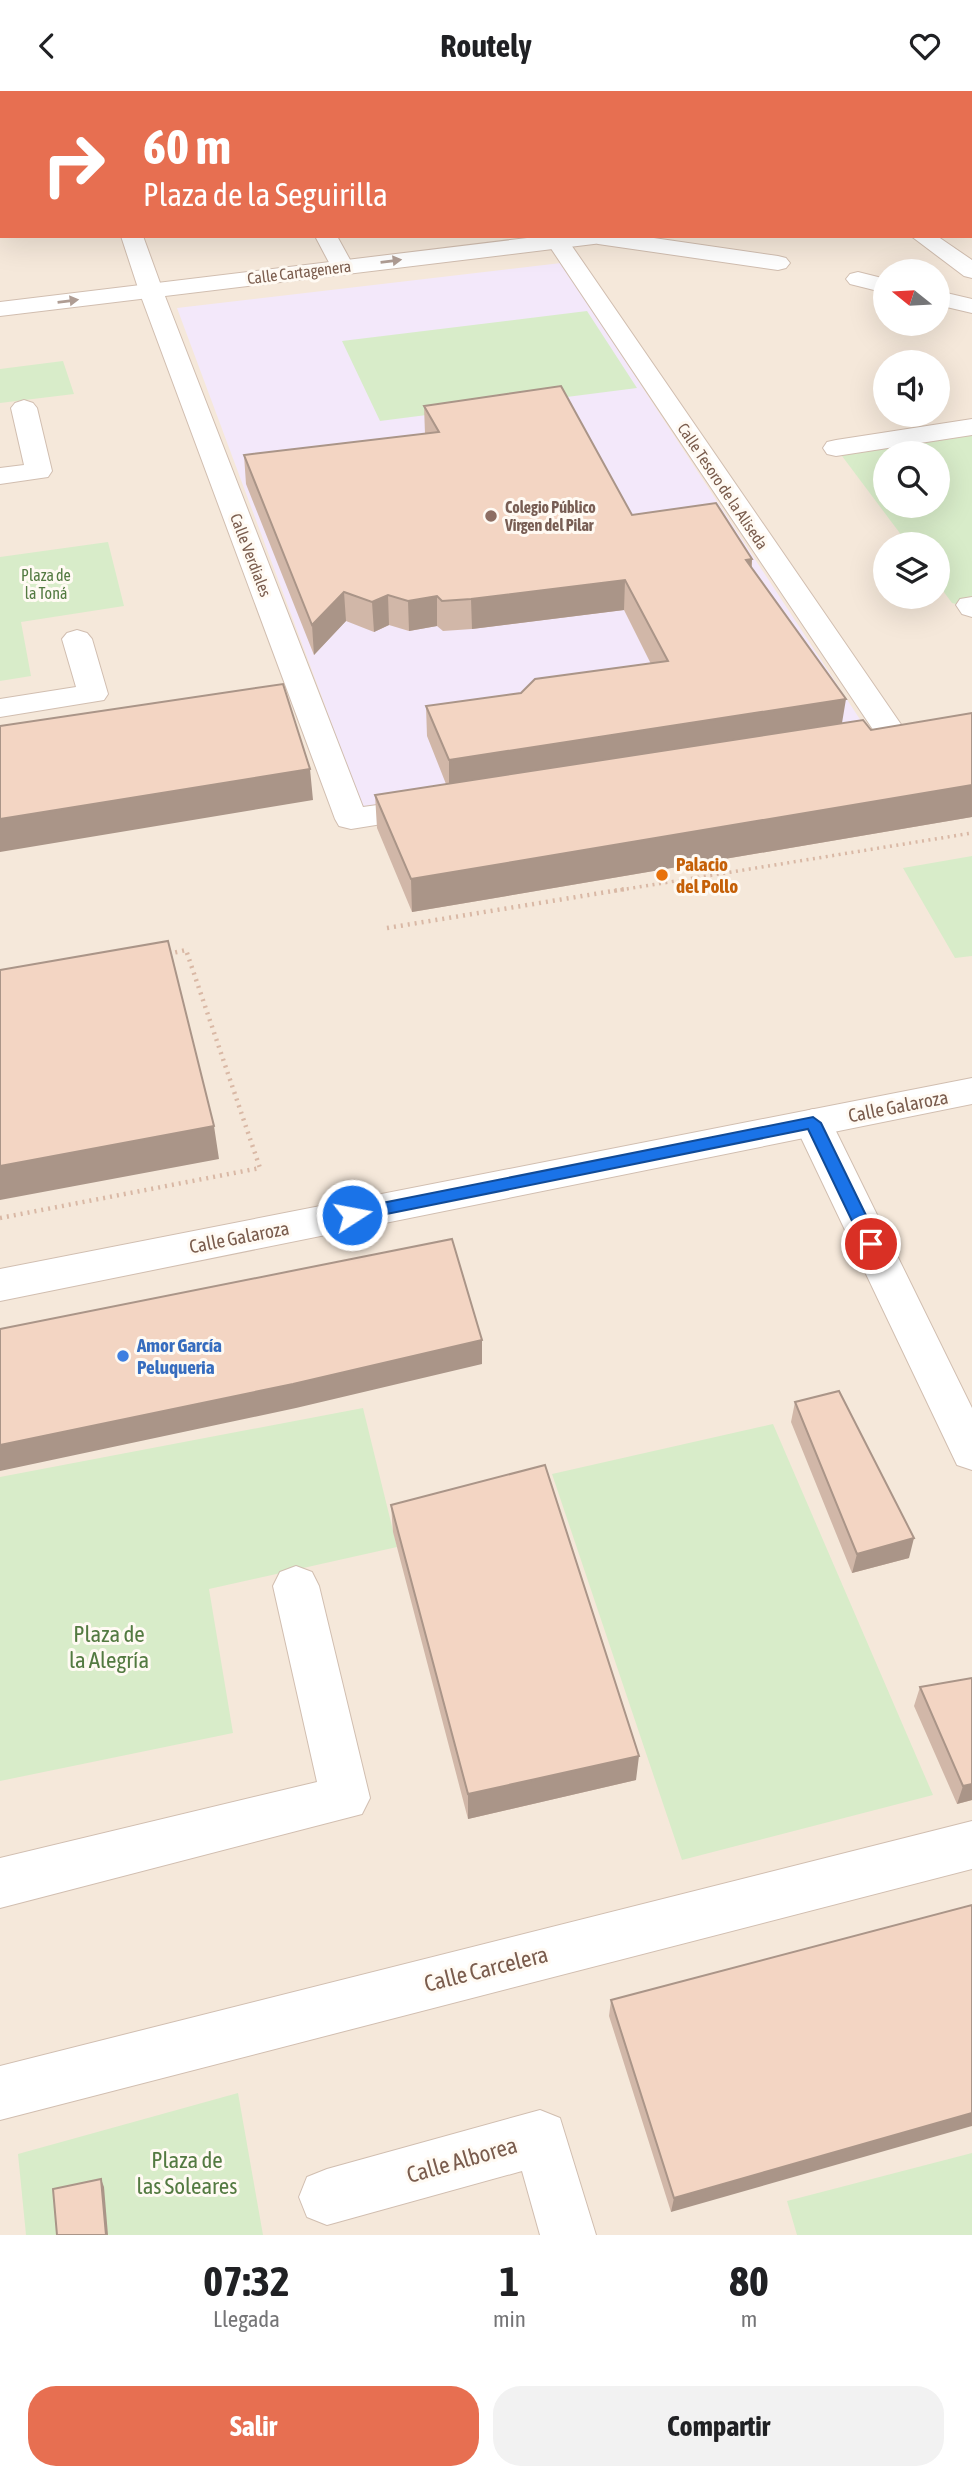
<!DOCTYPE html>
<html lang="es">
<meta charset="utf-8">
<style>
:root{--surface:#fff;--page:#f2f2f2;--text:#202124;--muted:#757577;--accent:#e76f51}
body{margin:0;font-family:"Asap Condensed",sans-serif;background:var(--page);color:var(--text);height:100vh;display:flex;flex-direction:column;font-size:26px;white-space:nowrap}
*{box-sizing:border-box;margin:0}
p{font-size:23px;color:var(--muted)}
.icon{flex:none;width:38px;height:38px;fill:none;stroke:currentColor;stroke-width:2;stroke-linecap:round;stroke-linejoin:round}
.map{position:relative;height:2144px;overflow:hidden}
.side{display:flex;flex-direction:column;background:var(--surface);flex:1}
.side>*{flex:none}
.hud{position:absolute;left:0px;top:0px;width:973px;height:147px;box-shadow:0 7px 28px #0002;background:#e76f51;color:#fff;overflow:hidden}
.needle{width:46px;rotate:288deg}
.controls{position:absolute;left:873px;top:168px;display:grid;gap:14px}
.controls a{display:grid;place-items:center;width:77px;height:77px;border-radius:50%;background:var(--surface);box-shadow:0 7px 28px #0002;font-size:35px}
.pin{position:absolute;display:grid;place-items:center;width:60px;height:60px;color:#fff;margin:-30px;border:4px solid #fff;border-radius:50%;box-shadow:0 2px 7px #0007}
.me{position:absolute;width:77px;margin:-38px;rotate:79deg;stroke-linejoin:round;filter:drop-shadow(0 0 5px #0008)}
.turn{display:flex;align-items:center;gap:24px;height:147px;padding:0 28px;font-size:32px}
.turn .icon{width:91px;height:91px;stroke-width:2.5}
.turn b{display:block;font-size:49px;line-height:60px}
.eta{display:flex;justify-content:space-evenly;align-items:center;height:119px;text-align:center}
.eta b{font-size:42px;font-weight:700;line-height:49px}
.primary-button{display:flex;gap:14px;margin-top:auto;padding:14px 28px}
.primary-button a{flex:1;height:80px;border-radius:28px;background:var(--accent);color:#fff;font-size:28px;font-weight:700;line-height:80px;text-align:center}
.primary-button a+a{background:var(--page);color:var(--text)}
header{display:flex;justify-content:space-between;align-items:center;height:91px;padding:0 28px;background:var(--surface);font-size:32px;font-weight:700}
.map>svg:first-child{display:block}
</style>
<header><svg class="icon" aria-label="back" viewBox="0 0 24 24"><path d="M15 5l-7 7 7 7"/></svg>Routely<svg class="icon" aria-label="heart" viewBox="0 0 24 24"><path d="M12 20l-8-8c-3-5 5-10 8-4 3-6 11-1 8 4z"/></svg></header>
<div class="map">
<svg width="972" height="2144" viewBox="0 0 972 2144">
<rect width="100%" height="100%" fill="#fdf6ec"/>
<!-- residential -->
<path fill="#f5e8da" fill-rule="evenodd" d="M0,0H972V2144H0ZM2,2H971V145H2ZM886,180H938V233H886ZM886,271H938V324H886ZM886,362H938V415H886ZM886,453H938V506H886Z"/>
<!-- education -->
<path fill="#f3e8fa" d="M561,172L863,633L365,722L177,217Z"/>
<!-- green -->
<path fill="#d8ecc9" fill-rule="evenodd" d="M587,220L637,297L380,330L342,250Z
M63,270L74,303L0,312V278Z
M972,336V517L952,512L938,493V453H908L836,357ZM886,362H938V415H886Z
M108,451L124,515L21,531L31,585L0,590V466Z
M972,765V865L955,867L903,777Z
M363,1317L397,1456L209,1498L233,1642L0,1690V1386Z
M773,1333L933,1704L682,1769L552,1383Z
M238,2002L263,2144H26L18,2063Z
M972,2062V2144H797L787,2110Z"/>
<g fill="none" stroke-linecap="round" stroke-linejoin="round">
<!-- pedestrian casing -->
<g stroke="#d1beb0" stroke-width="2">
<path id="pedestrian" d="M582,0H616L581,2Z
M0,54H2V66H0Z
M549,145H565L909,645L904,652L893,654L882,652L546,150Z
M151,193L159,195L163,200L363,716L427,707L438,710L443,717L438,724L351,738L339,735L335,728L139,200L143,195Z
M972,1730V1778L0,2029V1975Z"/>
</g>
<!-- minor casing -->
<g stroke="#d1beb0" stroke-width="2">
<path id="minor" d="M73,0H93L94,2H74Z
M449,0H470L471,2H450Z
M971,10H972V22H971Z
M121,145H143L163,200L159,205H143L139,200Z
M315,145H337L354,176L350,181H334Z
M640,145L778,165L786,167L790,172L786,177L778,179L598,153L587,146Z
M858,181L886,188V202L850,193L846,188L850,183Z
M938,200L972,208V222L938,214Z
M24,309L33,312L37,317L52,380L48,386L0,393V377L24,374L11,317L15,312Z
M972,328V344L836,365L827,363L823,357L827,351L836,349Z
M972,506V526L962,523L956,514L960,508Z
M77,539L87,542L92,548L108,603L104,609L0,626V608L76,596L62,548L67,542Z
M813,1018L826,1022L832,1032L972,1317V1379L957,1374L794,1032L800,1022Z
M296,1475L312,1481L319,1495L370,1707L362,1723L0,1817V1767L317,1691L273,1495L280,1481Z
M540,2019L560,2027L596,2144H540L522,2080L327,2134L307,2126L299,2106L307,2086L327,2078Z"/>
</g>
<!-- tertiary casing -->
<g stroke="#d1beb0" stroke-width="2">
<path id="tertiary" d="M703,0H725L726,2H704Z
M544,145H613L602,152L0,225V211Z
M911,145H937L972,169V187L964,185Z
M972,987V1013L0,1210V1178Z"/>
</g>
<!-- path-far1 -->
<path stroke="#d9b8a5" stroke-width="3.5" stroke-dasharray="2 4.5" stroke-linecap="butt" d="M614,800L972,742"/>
<!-- path -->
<path stroke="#d9b8a5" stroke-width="4.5" stroke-dasharray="2 5" stroke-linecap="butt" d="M387,837L625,798
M0,1127L260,1077L186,859L168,863"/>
<!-- pedestrian -->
<use href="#pedestrian" fill="#fff" fill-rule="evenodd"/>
<!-- minor -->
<use href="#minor" fill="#fff" fill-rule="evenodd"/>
<!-- tertiary -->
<use href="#tertiary" fill="#fff" fill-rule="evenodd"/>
</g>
<!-- wall -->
<path fill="#d1b7a8" d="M782,0H932V2H782Z
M971,60H972V145H971Z
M424,315L632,424L752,468V477L842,632L871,639L972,622V726L412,821L377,737L375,704L446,693L427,645L426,615L521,602L651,573L624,519L472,538L443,540L437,535L409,540L389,534L374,541L346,530L314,564L246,393L244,364L425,343Z
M795,1311L909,1467L852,1482L791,1331Z
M391,1414L636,1689L468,1728L393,1441Z
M920,1596L972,1709L957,1713L914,1615Z
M972,1814L671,2121L609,1925L611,1909Z"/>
<!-- shaded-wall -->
<path fill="#aa9588" d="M374,0H436V2H374Z
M752,468L749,497L746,469Z
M625,489L624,519L472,538L471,508Z
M344,501L346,530L314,564L312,534Z
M388,504L389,534L374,541L372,511Z
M437,505V535L409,540L408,510Z
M846,608L841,638L449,700V669Z
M310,678L313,709L0,761V728Z
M972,694V726L412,821L411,788Z
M214,1035L219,1068L0,1109V1075Z
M482,1249V1273L296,1317L0,1380V1354Z
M914,1447L909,1467L852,1482L857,1463Z
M639,1665L636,1689L468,1728V1703Z
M972,1693V1709L957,1713L963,1695Z
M972,2022V2035L671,2121L674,2107Z
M101,2088L104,2096L108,2144H106Z"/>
<!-- building -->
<path fill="#f3d5c3" stroke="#aa9588" stroke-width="2" d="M798,0H932V2H801Z
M971,60H972V113H971Z
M561,295L632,424L716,412L752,468L746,469L846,608L449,669L426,615L521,602L535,588L668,570L625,489L471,508L442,510L437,505L408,510L388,504L372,511L344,501L312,534L244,364L439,341L424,315Z
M283,593L310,678L0,728V635Z
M972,622V694L411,788L375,704L863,629L871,639Z
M168,850L214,1035L0,1075V879Z
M452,1148L482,1249L293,1293L0,1354V1238Z
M839,1300L914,1447L857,1463L795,1311Z
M545,1374L639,1665L468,1703L391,1414Z
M972,1587V1693L963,1695L920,1596Z
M972,1814V2022L674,2107L611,1909Z
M101,2088L106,2144H57L53,2098Z"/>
<!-- one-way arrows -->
<defs><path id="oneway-solid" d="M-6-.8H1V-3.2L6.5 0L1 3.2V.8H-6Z" transform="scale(1.75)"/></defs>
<g fill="#af9d94">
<use href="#oneway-solid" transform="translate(391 170) rotate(-7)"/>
<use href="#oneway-solid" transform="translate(68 210) rotate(-7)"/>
</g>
<!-- route -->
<path fill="#1a73e8" stroke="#114b97" stroke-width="2" d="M813,1026L821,1032L880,1153L877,1157H865L808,1038L352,1130L344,1124L352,1118Z"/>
<!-- markers -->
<circle fill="#8d6e63" stroke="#fffaf3" stroke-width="2.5" cx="491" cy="425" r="7"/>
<circle fill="#e8710a" stroke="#fffaf3" stroke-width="2.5" cx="662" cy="784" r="7"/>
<circle fill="#3f7fe0" stroke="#fffaf3" stroke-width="2.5" cx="123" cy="1265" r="7"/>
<g text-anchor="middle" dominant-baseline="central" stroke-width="6" stroke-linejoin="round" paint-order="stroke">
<!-- far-street labels -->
<g font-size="16" fill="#7a5c4d" stroke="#fffaf3">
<text transform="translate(299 181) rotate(-7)">Calle Cartagenera</text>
<text transform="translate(723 395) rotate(56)">Calle Tesoro de la Aliseda</text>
<text transform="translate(251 464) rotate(69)">Calle Verdiales</text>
</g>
<!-- far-education labels -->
<g font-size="16" font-weight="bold" fill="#785e54" stroke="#fffaf3" text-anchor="start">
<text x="505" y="416">Colegio Público<tspan x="505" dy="18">Virgen del Pilar</tspan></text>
</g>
<!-- far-park labels -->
<g font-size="16" fill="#537a41" stroke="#fffaf3">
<text x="46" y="484">Plaza de<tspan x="46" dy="18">la Toná</tspan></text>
</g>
<!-- food labels -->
<g font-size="19" font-weight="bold" fill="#c56008" stroke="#fffaf3" text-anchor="start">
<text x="676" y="773">Palacio<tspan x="676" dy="22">del Pollo</tspan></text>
</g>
<!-- street labels -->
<g font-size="19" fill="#7a5c4d" stroke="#fffaf3">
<text transform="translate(898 1015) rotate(-11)">Calle Galaroza</text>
<text transform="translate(239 1146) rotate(-11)">Calle Galaroza</text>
</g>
<!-- shop labels -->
<g font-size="19" font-weight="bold" fill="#366cbe" stroke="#fffaf3" text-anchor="start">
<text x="137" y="1254">Amor García<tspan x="137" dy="22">Peluqueria</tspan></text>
</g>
<!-- near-park labels -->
<g font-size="23" fill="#537a41" stroke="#fffaf3">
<text x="109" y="1543">Plaza de<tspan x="109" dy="26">la Alegría</tspan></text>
<text x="187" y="2069">Plaza de<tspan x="187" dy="26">las Soleares</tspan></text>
</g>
<!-- near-street labels -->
<g font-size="23" fill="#7a5c4d" stroke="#fffaf3">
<text transform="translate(486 1878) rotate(-14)">Calle Carcelera</text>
<text transform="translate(462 2069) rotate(-16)">Calle Alborea</text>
</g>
</g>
</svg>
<div class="controls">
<a><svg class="needle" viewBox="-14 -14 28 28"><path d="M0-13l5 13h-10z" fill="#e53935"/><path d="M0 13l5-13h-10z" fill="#757577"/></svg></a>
<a><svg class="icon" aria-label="sound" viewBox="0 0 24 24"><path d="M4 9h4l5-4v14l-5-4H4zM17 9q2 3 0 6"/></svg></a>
<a><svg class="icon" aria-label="search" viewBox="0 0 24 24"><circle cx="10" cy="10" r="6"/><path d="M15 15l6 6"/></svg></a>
<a><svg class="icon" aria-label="layers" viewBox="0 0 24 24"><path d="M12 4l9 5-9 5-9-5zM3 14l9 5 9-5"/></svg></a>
</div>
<div class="pin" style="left:871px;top:1153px;background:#d93025"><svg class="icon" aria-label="arrive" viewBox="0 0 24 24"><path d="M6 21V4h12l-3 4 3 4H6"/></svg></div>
<svg class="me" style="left:352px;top:1124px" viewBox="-20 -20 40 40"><circle r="17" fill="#1a73e8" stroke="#fff" stroke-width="3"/><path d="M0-11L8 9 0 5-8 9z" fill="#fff"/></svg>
<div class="hud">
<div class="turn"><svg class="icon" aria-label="right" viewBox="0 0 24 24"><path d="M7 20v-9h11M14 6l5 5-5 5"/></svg><div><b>60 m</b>Plaza de la Seguirilla</div></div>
</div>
</div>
<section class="side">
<div class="eta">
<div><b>07:32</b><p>Llegada</p></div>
<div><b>1</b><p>min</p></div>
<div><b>80</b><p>m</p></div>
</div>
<div class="primary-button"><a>Salir</a><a>Compartir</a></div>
</section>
